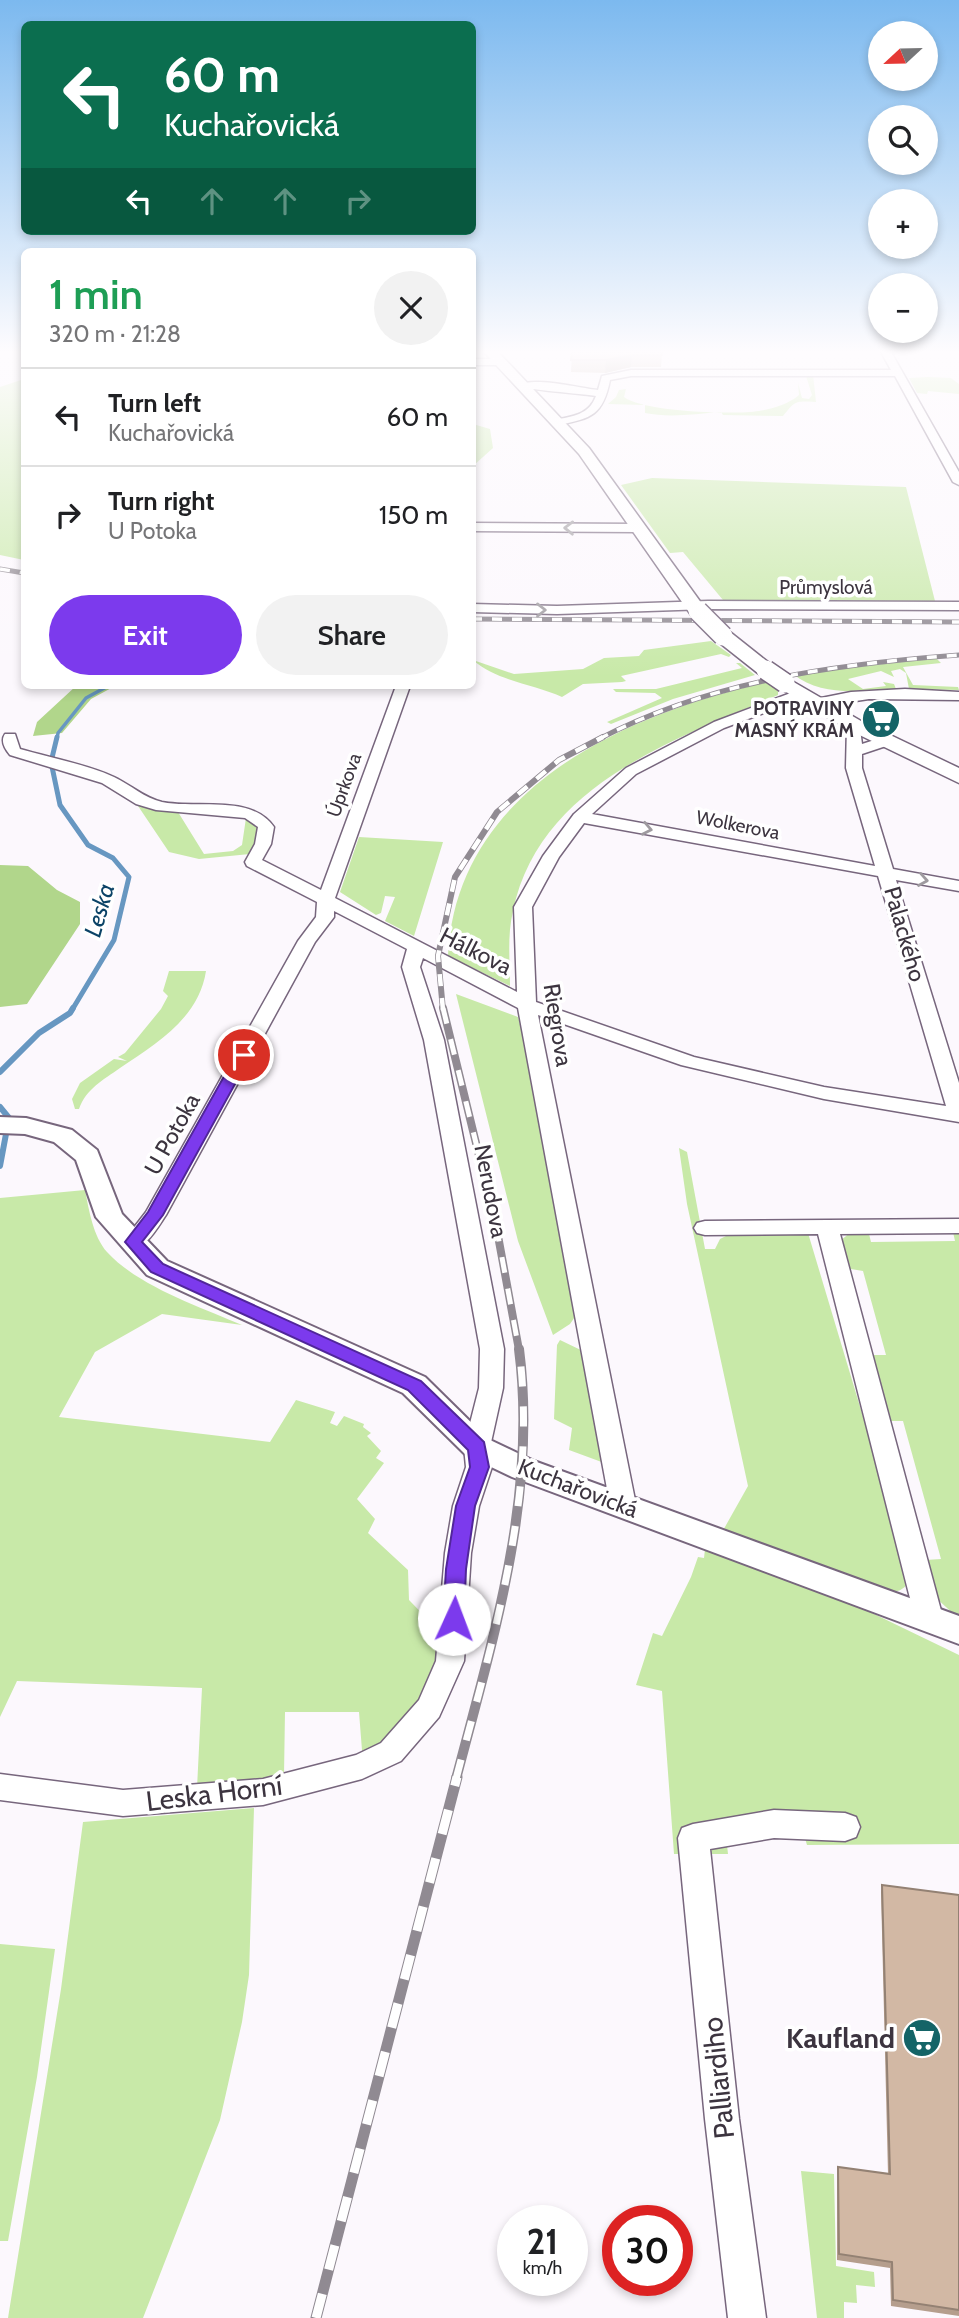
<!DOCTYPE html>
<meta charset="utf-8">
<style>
:root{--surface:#fff;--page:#f2f2f2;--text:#202124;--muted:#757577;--line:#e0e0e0;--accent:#7c3aed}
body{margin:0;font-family:Cabin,sans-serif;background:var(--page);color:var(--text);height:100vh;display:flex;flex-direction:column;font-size:26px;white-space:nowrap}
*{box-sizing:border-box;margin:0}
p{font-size:23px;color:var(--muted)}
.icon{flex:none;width:38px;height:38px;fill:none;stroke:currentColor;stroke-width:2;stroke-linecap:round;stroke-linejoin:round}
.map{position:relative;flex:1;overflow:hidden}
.sheet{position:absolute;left:21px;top:248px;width:455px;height:441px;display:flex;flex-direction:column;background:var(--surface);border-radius:10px;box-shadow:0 4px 10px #0003}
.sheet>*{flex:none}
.hud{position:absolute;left:21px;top:21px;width:455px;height:214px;border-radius:10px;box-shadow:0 4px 10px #0003;background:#0b6e4f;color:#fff;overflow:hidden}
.needle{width:46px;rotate:248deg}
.tools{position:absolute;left:868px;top:21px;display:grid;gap:14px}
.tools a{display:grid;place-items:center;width:70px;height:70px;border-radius:50%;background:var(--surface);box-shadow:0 4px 10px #0003;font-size:35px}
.speed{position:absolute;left:497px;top:2205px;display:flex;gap:14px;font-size:35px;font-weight:700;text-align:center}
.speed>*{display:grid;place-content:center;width:91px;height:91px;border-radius:50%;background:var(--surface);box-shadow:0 4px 10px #0003;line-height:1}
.speed small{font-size:18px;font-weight:400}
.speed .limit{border:10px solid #d22;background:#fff;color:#111}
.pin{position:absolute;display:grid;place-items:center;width:60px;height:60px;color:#fff;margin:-30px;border:4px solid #fff;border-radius:50%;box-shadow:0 2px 7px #0007}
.me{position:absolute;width:77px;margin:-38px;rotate:2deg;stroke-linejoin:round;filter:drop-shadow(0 0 5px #0008)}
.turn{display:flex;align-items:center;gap:24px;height:147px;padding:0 28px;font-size:32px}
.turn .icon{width:91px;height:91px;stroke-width:2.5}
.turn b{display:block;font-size:49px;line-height:60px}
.lanes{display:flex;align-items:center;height:66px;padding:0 28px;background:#0003;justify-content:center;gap:35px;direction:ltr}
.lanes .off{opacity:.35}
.round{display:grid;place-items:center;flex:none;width:74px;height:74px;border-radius:37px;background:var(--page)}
.overview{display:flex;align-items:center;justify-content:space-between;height:119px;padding:0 28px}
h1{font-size:42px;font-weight:600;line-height:52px;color:#1e9e55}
.button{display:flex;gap:14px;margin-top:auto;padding:14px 28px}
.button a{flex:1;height:80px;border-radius:42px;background:var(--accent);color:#fff;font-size:28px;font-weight:600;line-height:80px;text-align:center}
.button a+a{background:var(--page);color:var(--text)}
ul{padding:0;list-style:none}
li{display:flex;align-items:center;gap:21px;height:98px;padding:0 28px;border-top:2px solid var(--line)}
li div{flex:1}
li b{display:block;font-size:26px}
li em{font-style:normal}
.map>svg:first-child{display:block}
</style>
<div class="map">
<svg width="959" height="2318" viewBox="0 0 959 2318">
<rect width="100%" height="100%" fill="#fcf8fd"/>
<!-- green -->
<path fill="#c8e9a8" d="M813,374L816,402C795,401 796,400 783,416L723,415L721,412C695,414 669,418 645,413V405L608,404L616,397L619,390L626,389L624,397C643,412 734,415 759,411C772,409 789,404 799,395L798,383L802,398L809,399L812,395L806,376Z
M928,377L951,378L959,384V394L928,391L927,394L917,393L909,378Z
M24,379V560L0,555V387Z
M473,424L490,429L493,448L473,466Z
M652,478L906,487L935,601L723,600L683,552L670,553L621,485Z
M711,641L731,655L729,657L721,654L621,676L626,681L622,682L583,684L562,697C534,684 496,681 473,660L514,674L583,669L604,658L639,656L644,650Z
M936,658L941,663L903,667L913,685L958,687L959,690L909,689L906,673L900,669L891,671L894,677L881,671L848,679L863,689L886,686L883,682L894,684L896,689C861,690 823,698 793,674Z
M736,663H740L755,675L673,699L611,724L607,722L662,698L655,693L616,692L613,689H656L742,668Z
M768,682L778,691V695C674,740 539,785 513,911C507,936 510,961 510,986L448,956C456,789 625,714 768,682Z
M136,803L178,812L204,854L233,851L242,845L246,818L261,825L262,836L250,854L199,859L169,852Z
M359,837L443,842L414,936L385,921L395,897L385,896L381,913L376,915L340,892Z
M169,971H206C199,1018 156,1044 120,1068C103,1080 86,1089 79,1109H75L72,1099L80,1083L114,1059L127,1061L118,1057L125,1053L161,1009L168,996L163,991Z
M456,994L518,1017L532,1070L579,1311L570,1324L553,1335L518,1241Z
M679,1148L687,1152L705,1249H715L720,1239L728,1235L808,1233L911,1577C904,1592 898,1592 883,1592L721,1534L748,1486L687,1204Z
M85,1190C89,1210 93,1236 107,1252C138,1286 200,1307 242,1325L162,1314L95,1352L59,1417L270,1442L296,1400L335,1412L330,1423L337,1426L344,1416L364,1424L363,1427L371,1433L367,1436L381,1451L376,1458L384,1463L357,1499L375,1519L368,1533L408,1570L409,1600L441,1633L428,1710L363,1763L359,1712H285L284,1775L197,1788L202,1688L17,1681L0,1717V1198Z
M959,1230V1619L934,1596L925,1560L941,1559L903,1421H885L868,1355H886L863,1271L845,1268L840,1241L851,1232L864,1231L869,1234L871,1242L955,1241L953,1232Z
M560,1340L587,1353L607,1464L569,1450L572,1428L554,1419L557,1345Z
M705,1549L841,1598L959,1655V1844L807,1845L804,1835L726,1836L728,1854H674L662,1691L636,1685L653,1633L662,1636L691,1577L698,1557L704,1558Z
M254,1808L249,1975L242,2022L220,2120L143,2318H8L61,1989L83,1822Z
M0,1944L55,1949L37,2077L8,2241H0Z
M801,2171L834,2174L836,2266L874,2272L875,2287L856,2285L857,2303L844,2302V2318H817Z"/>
<!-- forest -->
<path fill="#b1d68b" d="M76,686H115L91,699L62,733L33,736L37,722Z
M0,865L28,866L57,890L80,902V924L27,1004L0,1007Z"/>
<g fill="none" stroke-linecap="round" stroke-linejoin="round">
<!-- stream-far2 -->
<path stroke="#6797c1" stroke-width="3.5" d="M57,739L58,733L86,698L108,686"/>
<!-- stream-far1 -->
<path stroke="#6797c1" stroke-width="5" d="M57,737L51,762L60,805L88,845L113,858L129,877L114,940L72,1010"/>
<!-- stream -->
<path stroke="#6797c1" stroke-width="6" d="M0,1072L39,1033L70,1013L73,1008
M0,1107L9,1118L0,1166"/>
<!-- minor casing -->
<g stroke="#77667d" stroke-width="3">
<path id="minor" d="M881,352H891L959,472V485L953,482L895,376H631L610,380C603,415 592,418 559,425L555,424V420C573,416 589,415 596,396C583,394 522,389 517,386C533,376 578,388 598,390L602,376L631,370H891Z
M472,359H498L503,362L498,365H472Z
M472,523L637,524L643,528L637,532L472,531Z
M708,601L959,602V610L708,609L557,614L472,612V604L557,606Z
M396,686H410L335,898L517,992L514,907L543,856L574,814L626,768L714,722L796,691H806L808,694L806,697L724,728L636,774L592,814L875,866L846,768L847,725L854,721L859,722L862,744L887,736L892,738L895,741L892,744L862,754V768L893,869L959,881V891L896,880L959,1083V1122L824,1099L681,1065L538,1015L636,1505L632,1512L623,1515L614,1512L610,1505L518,1008L423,958L420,967L444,1040L504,1349L503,1388L490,1447L492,1467L479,1506L471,1553L464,1661L439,1717L401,1761L362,1779L263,1805L123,1816L0,1800V1774L123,1790L263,1779L356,1755L381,1743L419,1700L436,1661L445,1553L453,1506L466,1467L464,1447L479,1388L480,1349L424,1040L402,967L407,949L334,911V917L315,942L166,1215C156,1230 144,1253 125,1248L122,1243L146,1212L298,941L316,917L317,902L247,866L245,862L255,844L258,827L245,818L156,810L136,804L102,783L10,755C5,749 0,741 5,734H15L20,749C51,758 86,764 114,777C131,785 144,798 162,802C198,809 251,794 274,827L271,844L262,860L321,890ZM584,823L878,876L946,1106L824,1087L694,1057L536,1002L532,907L559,857Z
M905,689L959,692V700L869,699L816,707L809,703L811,700L851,692Z
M959,1219V1233L840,1234L943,1618L939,1626L929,1629L919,1626L915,1618L818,1234L705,1235L697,1233L694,1228L697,1223L705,1221Z
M774,1810L845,1813L856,1817L860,1827L856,1837L845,1841L774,1838L710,1849L739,2119L766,2318H728L705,2119L678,1838L682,1828L693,1824Z"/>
</g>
<!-- tertiary casing -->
<g stroke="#77667d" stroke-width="4">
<path id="tertiary" d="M0,1117L26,1118L72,1130L97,1150L122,1214L167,1261L425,1377L488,1439L534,1461L959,1616V1644L512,1477L466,1455L403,1393L147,1275L96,1217L76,1160L54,1142L25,1134L0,1133Z"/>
</g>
<!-- secondary casing -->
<g stroke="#77667d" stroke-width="3">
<path id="secondary" d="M484,352H498L589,448L707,611L705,615H691L579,454Z
M723,630L730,632L773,666L776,670L773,674H759L716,640L713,636Z
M785,677L861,721L959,768V783L847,729L778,687L775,683L778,679Z"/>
</g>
<!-- minor -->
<use href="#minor" fill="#fff" fill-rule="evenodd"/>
<!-- tertiary -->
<use href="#tertiary" fill="#fff" fill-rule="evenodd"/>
<!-- secondary -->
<use href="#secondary" fill="#fff" fill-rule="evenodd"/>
<!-- rail-far4 casing -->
<g stroke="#908a92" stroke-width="5">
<path id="rail-far4" d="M0,569L24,573
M472,619L959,622
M599,739C710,681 836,664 959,655"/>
</g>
<!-- rail-far3 casing -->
<g stroke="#908a92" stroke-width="6">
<path id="rail-far3" d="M443,1010L438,956L455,877L497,812L559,760L603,737"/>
</g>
<!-- rail-far2 casing -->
<g stroke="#908a92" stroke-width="8">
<path id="rail-far2" d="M443,1008L496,1225L519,1350"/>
</g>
<!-- rail-far1 casing -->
<g stroke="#908a92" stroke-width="10">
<path id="rail-far1" d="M456,1779C493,1638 538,1496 519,1349"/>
</g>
<!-- rail casing -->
<g stroke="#908a92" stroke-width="11">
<path id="rail" d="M316,2318L457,1777"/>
</g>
<!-- rail-far4 -->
<use href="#rail-far4" stroke="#fff" stroke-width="3.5" stroke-dasharray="10" stroke-linecap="butt"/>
<!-- rail-far3 -->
<use href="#rail-far3" stroke="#fff" stroke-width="4.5" stroke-dasharray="12" stroke-linecap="butt"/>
<!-- rail-far2 -->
<use href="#rail-far2" stroke="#fff" stroke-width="5" stroke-dasharray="16" stroke-linecap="butt"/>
<!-- rail-far1 -->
<use href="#rail-far1" stroke="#fff" stroke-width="7" stroke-dasharray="20" stroke-linecap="butt"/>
<!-- rail -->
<use href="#rail" stroke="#fff" stroke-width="9" stroke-dasharray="25" stroke-linecap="butt"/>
<!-- secondary-bridge casing -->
<g stroke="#77667d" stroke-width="22" stroke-linecap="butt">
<path id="secondary-bridge" d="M698,611L723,636
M766,670L785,683"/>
</g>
<!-- secondary-bridge -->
<use href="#secondary-bridge" stroke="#fff" stroke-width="19"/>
</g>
<!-- wall -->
<path fill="#b59e8d" d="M572,352L662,355L661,367H631L605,373L571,372Z
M882,1885L959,1895V2316L891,2306L890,2268L837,2260V2173L838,2167L888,2174L881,1892Z"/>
<!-- shaded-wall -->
<path fill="#938173" d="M632,355L631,367L605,373L606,360Z"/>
<!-- building -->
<path fill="#d2b8a4" stroke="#938173" stroke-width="2" d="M572,352H662V355H632L606,360H571Z
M882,1885L959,1895V2310L893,2300L892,2262L839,2254L838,2167L890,2174Z"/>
<!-- one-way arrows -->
<defs><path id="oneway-chevron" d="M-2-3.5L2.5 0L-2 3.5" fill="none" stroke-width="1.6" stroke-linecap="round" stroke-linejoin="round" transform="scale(1.75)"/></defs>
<g stroke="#9e9a9f">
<use href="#oneway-chevron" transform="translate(569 528) rotate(-179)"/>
<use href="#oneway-chevron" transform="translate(541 610)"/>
<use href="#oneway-chevron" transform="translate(647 829) rotate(11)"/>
<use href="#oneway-chevron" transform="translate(923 880) rotate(10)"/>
</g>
<!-- sky -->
<linearGradient id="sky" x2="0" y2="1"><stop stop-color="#7cb9ef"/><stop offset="0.52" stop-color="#fefcfe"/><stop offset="1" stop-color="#fefcfe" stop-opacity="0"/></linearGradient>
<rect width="959" height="677" fill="url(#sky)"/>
<!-- route -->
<path fill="#7c3aed" stroke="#51269a" stroke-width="2" d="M244,1051L251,1055L163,1215L142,1242L163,1264L421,1381L484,1442L489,1467L475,1506L466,1569L464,1619L461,1625L454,1627L447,1625L443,1619L446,1569L456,1506L470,1467L468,1450L408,1390L151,1272L125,1242L148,1212L236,1055Z"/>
<!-- icons -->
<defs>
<g id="supermarket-disc" transform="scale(2.0125)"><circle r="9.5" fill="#146467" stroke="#fff"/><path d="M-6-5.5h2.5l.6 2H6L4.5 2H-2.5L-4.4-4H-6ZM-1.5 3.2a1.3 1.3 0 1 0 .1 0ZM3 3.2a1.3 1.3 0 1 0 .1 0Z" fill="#fff"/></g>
</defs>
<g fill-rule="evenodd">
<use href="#supermarket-disc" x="881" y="719"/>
<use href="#supermarket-disc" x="922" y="2038"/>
</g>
<g text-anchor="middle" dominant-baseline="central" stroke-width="7" stroke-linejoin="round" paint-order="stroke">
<!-- far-street labels -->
<g font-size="19" fill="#3c343f" stroke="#fff">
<text x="826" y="587">Průmyslová</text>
<text transform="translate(344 785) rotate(-70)">Úprkova</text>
<text transform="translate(738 825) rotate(11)">Wolkerova</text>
</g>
<!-- far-poi labels -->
<g font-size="19" font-weight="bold" fill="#3c343f" stroke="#fff" text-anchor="end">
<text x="854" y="708">POTRAVINY<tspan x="854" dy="22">MASNÝ KRÁM</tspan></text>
</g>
<!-- street labels -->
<g font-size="23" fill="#3c343f" stroke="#fff">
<text transform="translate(905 934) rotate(74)">Palackého</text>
<text transform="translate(476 951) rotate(27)">Hálkova</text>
<text transform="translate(558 1025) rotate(81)">Riegrova</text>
<text transform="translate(172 1134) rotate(-61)">U Potoka</text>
<text transform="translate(491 1191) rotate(79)">Nerudova</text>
<text transform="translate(578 1488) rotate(21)">Kuchařovická</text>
</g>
<!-- water labels -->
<g font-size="24" font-style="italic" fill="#0b4367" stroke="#fff">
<text transform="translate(99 910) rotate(-74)">Leska</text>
</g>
<!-- near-street labels -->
<g font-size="28" fill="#3c343f" stroke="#fff">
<text transform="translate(214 1793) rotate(-7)">Leska Horní</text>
<text transform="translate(718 2078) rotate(-96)">Palliardiho</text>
</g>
<!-- near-poi labels -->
<g font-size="28" font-weight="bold" fill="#3c343f" stroke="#fff" text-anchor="end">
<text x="895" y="2038">Kaufland</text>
</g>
</g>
</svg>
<div class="tools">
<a><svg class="needle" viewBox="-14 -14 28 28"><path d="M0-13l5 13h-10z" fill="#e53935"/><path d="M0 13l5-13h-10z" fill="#757577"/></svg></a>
<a><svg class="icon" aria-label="search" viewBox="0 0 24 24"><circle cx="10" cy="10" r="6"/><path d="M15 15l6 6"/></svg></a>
<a>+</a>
<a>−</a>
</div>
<div class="speed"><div>21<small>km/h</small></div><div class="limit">30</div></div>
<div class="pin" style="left:244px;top:1055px;background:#d93025"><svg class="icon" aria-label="arrive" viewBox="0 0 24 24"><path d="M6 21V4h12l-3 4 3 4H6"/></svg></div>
<svg class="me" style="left:454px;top:1619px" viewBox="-20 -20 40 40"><circle r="19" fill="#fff"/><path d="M0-13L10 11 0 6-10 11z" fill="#7c3aed"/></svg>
<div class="hud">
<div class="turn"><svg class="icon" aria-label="left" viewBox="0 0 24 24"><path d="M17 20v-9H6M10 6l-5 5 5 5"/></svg><div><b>60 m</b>Kuchařovická</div></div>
<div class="lanes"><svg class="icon" aria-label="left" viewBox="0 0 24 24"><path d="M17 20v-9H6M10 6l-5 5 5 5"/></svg><svg class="icon off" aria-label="ahead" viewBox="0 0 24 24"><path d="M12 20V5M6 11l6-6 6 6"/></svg><svg class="icon off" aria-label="ahead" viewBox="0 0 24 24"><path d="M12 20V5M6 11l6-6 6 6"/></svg><svg class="icon off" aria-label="right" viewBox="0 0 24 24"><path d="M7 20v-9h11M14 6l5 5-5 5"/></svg></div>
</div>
<section class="sheet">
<div class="overview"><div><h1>1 min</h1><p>320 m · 21:28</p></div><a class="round"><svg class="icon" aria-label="close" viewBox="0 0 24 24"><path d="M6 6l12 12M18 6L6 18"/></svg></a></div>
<ul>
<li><svg class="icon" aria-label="left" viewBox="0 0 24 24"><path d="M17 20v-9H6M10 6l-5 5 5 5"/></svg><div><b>Turn left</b><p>Kuchařovická</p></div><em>60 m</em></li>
<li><svg class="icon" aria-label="right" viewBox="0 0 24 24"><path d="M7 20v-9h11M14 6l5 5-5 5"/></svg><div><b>Turn right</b><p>U Potoka</p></div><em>150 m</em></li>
</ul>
<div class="button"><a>Exit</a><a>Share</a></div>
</section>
</div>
